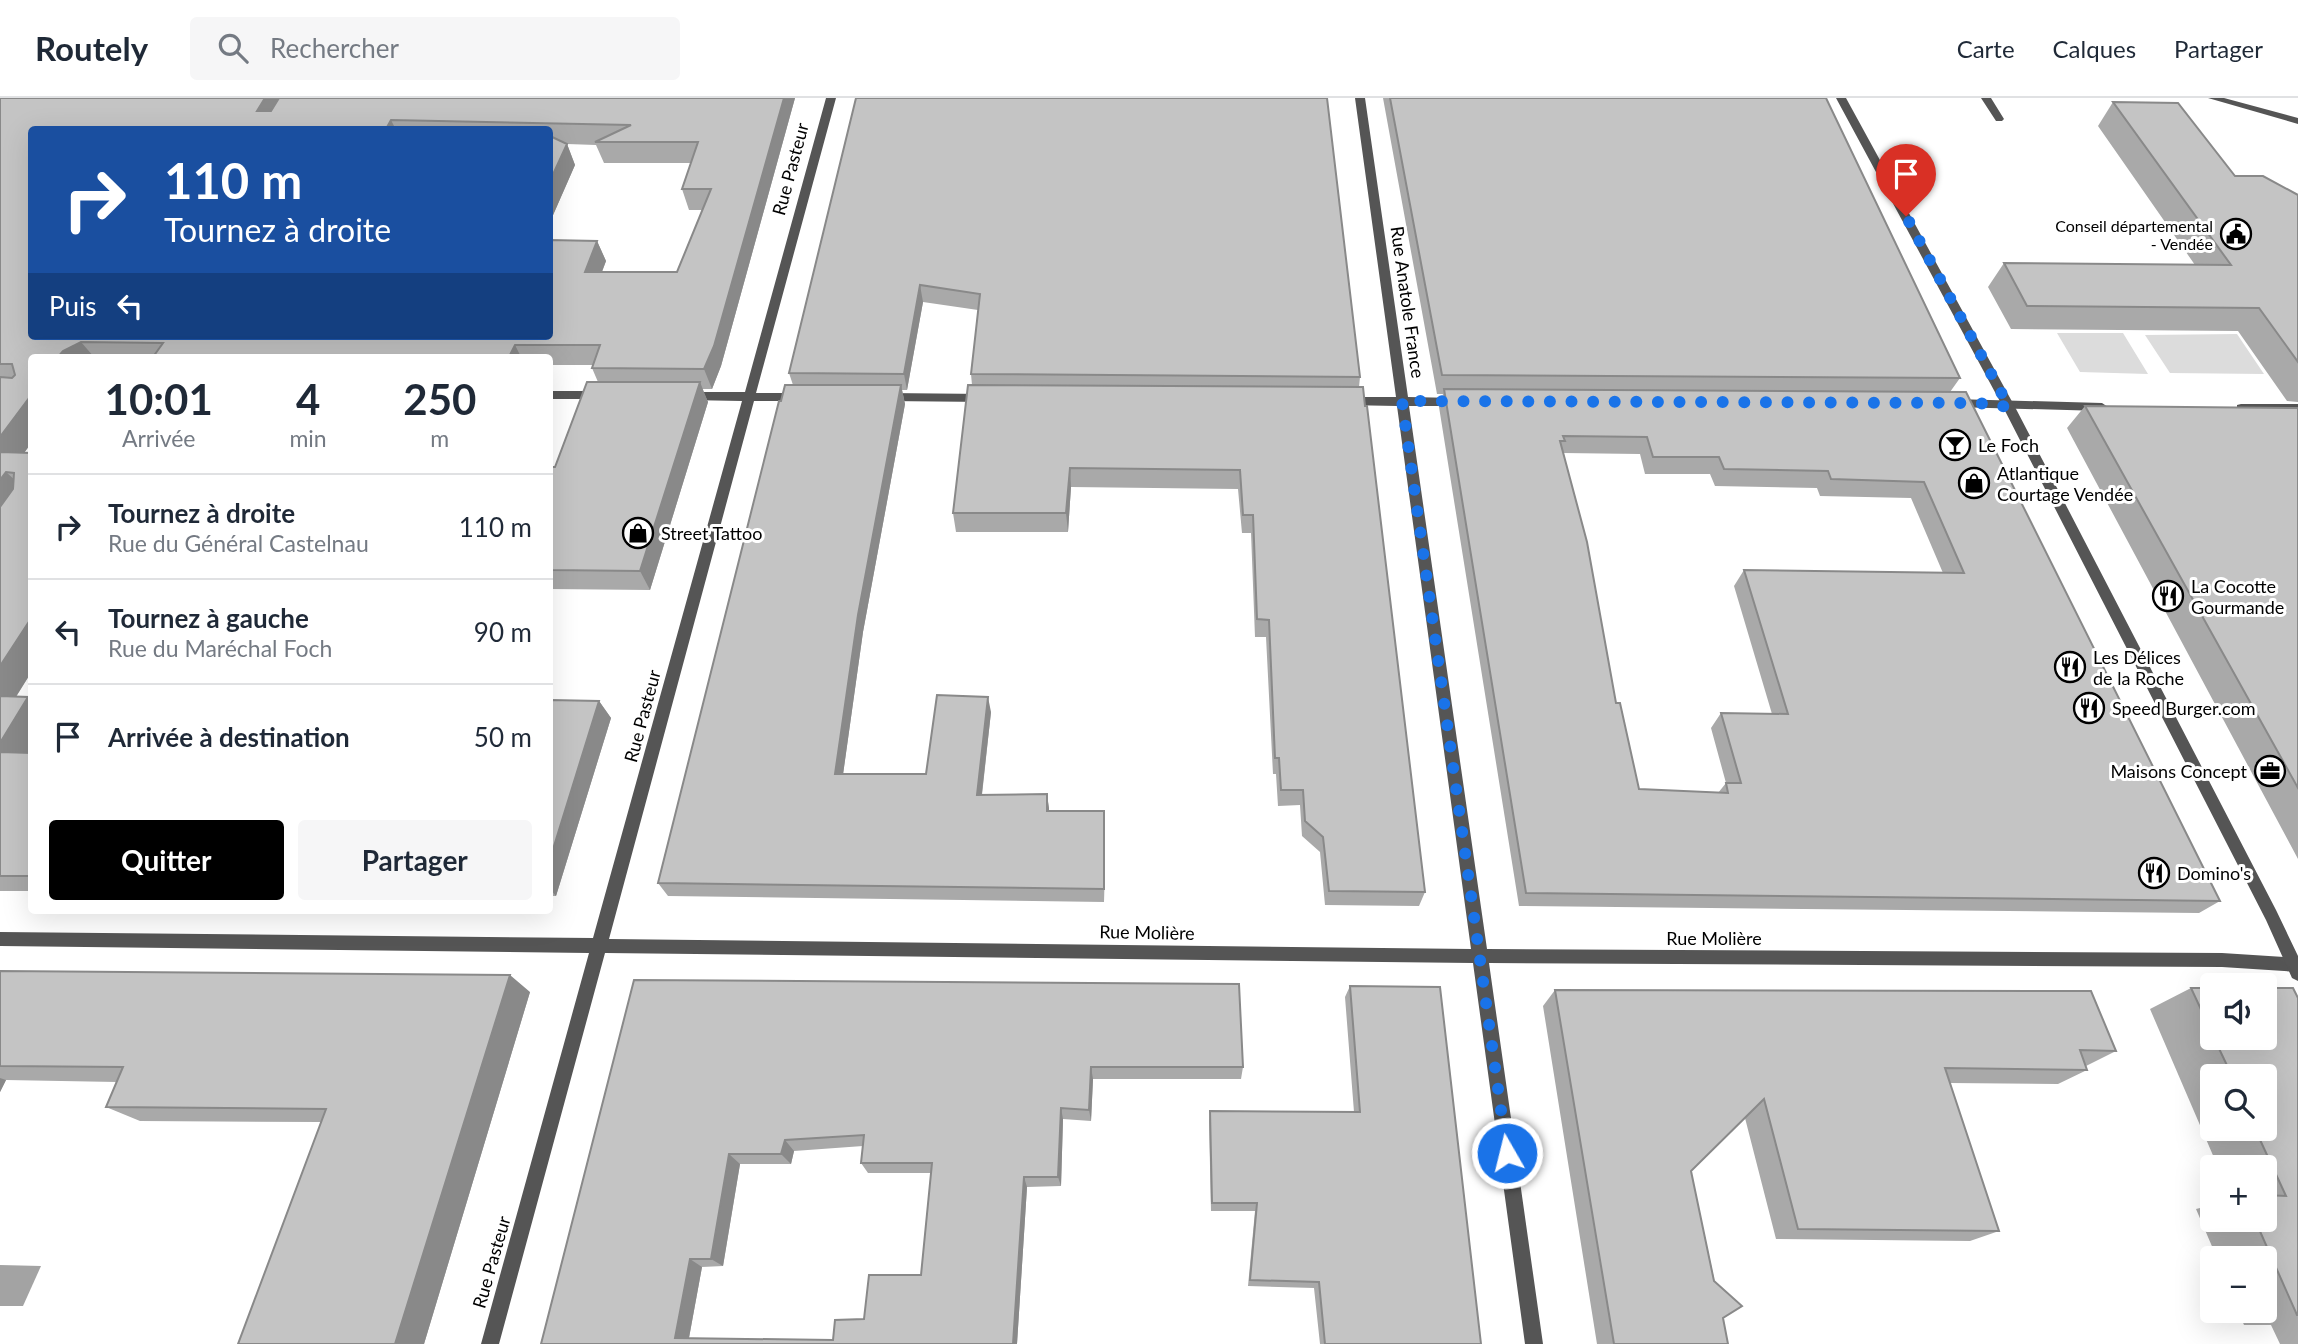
<!DOCTYPE html>
<html lang="fr">
<meta charset="utf-8">
<style>
:root{--surface:#fff;--page:#f6f6f7;--text:#1f2937;--muted:#747a83;--line:#e0e1e3;--accent:#000}
body{margin:0;font-family:Lato,sans-serif;background:var(--page);color:var(--text);height:100vh;display:flex;flex-direction:column;font-size:26px;white-space:nowrap}
*{box-sizing:border-box;margin:0}
p{font-size:23px;color:var(--muted)}
.icon{flex:none;width:38px;height:38px;fill:none;stroke:currentColor;stroke-width:2;stroke-linecap:round;stroke-linejoin:round}
.map{position:relative;flex:1;overflow:hidden}
.panel{position:absolute;left:28px;top:256px;width:525px;height:560px;display:flex;flex-direction:column;background:var(--surface);border-radius:7px;box-shadow:0 7px 28px #0002}
.panel>*{flex:none}
.hud{position:absolute;left:28px;top:28px;width:525px;height:214px;border-radius:7px;box-shadow:0 7px 28px #0002;background:#1a4fa0;color:#fff;overflow:hidden}
.fabs{position:absolute;left:2200px;top:875px;display:grid;gap:14px}
.fabs a{display:grid;place-items:center;width:77px;height:77px;border-radius:7px;background:var(--surface);box-shadow:0 7px 28px #0002;font-size:35px}
.pin{position:absolute;display:grid;place-items:center;width:60px;height:60px;color:#fff;margin:-72px -30px;border-radius:50% 50% 50% 0;rotate:-45deg;box-shadow:0 0 7px #0007}
.pin .icon{rotate:45deg}
.me{position:absolute;width:77px;margin:-38px;rotate:352deg;stroke-linejoin:round;filter:drop-shadow(0 0 5px #0008)}
.turn{display:flex;align-items:center;gap:24px;height:147px;padding:0 21px;font-size:32px}
.turn .icon{width:91px;height:91px;stroke-width:2.5}
.turn b{display:block;font-size:49px;line-height:60px}
.then{display:flex;align-items:center;height:66px;padding:0 21px;background:#0003;gap:14px;font-size:26px}
.eta{display:flex;justify-content:space-evenly;align-items:center;height:119px;text-align:center}
.eta b{font-size:42px;font-weight:700;line-height:49px}
.cta{display:flex;gap:14px;margin-top:auto;padding:14px 21px}
.cta a{flex:1;height:80px;border-radius:7px;background:var(--accent);color:#fff;font-size:28px;font-weight:700;line-height:80px;text-align:center}
.cta a+a{background:var(--page);color:var(--text)}
ul{padding:0;list-style:none}
li{display:flex;align-items:center;gap:21px;height:105px;padding:0 21px;border-top:2px solid var(--line)}
li div{flex:1}
li b{display:block;font-size:26px}
li em{font-style:normal}
header{display:flex;align-items:center;gap:42px;box-sizing:border-box;height:98px;padding:0 35px;background:var(--surface);border-bottom:2px solid var(--line)}
header strong{font-size:33px}
nav{display:flex;gap:38px;margin-inline-start:auto;font-size:24px}
.search{width:490px;height:63px;background:var(--page);display:flex;align-items:center;gap:18px;box-sizing:border-box;padding:0 24px;border-radius:7px;color:var(--muted);font-size:26px}
.map>svg:first-child{display:block}
</style>
<header>
<strong>Routely</strong>
<div class="search"><svg class="icon" aria-label="search" viewBox="0 0 24 24"><circle cx="10" cy="10" r="6"/><path d="M15 15l6 6"/></svg>Rechercher</div>
<nav><a>Carte</a><a>Calques</a><a>Partager</a></nav>
</header>
<div class="map">
<svg width="2298" height="1246" viewBox="0 0 2298 1246">
<rect width="100%" height="100%" fill="#fff"/>
<!-- green -->
<path fill="#dcdcdc" d="M2057,235H2123L2148,276L2080,274Z
M2237,236L2264,276L2170,275L2145,237Z"/>
<!-- water -->
<path fill="#a3a3a3" d="M0,1167L41,1168L23,1208H0Z"/>
<g fill="none" stroke-linecap="round" stroke-linejoin="round">
<!-- service -->
<path fill="#555" fill-rule="evenodd" d="M1981,0H1991L2004,21L2002,23H1996Z
M2208,0H2224L2298,20V26Z"/>
<!-- minor -->
<path fill="#555" fill-rule="evenodd" d="M826,0H836L756,295H800L806,299L800,303H754L609,841L1471,851L1397,308L1345,307L1339,303L1345,299H1396L1355,0H1365L1408,299L1458,300L1464,304L1458,308H1409L1487,851L2222,855L2298,860V874L2222,869L1489,865L1543,1246H1525L1473,865L605,855L499,1246H481L589,855L0,848V834L593,840L742,303L687,302L681,298L687,294H745Z
M550,293H601L607,297L601,301H550Z
M887,295L986,296L992,300L986,304L887,303L881,299Z
M1954,301L2102,305L2108,309L2102,313L1954,309L1948,305Z
M2241,306H2298V314L2237,313V307Z"/>
<!-- tertiary -->
<path fill="#555" fill-rule="evenodd" d="M1836,0H1846L2015,309L2276,812L2298,858V883L2292,880L2266,822L2003,309Z"/>
</g>
<!-- wall -->
<path fill="#a9a9a9" fill-rule="evenodd" d="M0,0H795L721,268L712,291H702L708,304L650,492L550,491V369H555L598,284L592,270L593,267H550V259H32V344L24,355L32,573L16,599L29,654L32,655V793H0ZM32,32H550V124L575,67L567,46L596,47L604,65H691L682,91L689,112H703L677,174H602L606,163L597,143L550,238H32Z
M856,0L1360,279L1359,289L1425,794L1419,808L1325,807L1320,754L1302,738L1300,707L1278,708L1276,676H1273L1266,539H1255L1251,435H1242L1238,391L1071,389L1068,434H956L953,415L972,287L971,276L978,212L923,204L907,292H902L905,306L863,534L843,676H926L991,614L982,697L1047,696L1049,713L1105,727L1104,804L668,798L658,785L781,303L793,287L789,275Z
M1383,0H1826L1960,280L1950,294L2220,803L2199,815L1519,808L1439,309L1443,296H1437ZM1563,355L1640,356L1645,376H1710L1715,388L1817,390L1820,398L1911,400L1943,475L1744,472L1734,488L1772,616L1721,615L1711,630L1726,685L1718,695L1639,691L1616,605Z
M2113,4L2235,78L2298,97V304L2287,303L2238,233L2011,231L1988,189L2004,165L2195,167L2098,28Z
M2085,308L2298,310V761L2067,330Z
M550,602L599,603L611,620L556,798H550Z
M0,873L530,894L424,1246H238L321,1024L140,1023L106,1009L117,984L6,982L0,994Z
M634,882L1243,969L1241,981H1093L1091,1023L1063,1021L1061,1088L1027,1089L1017,1246H541ZM863,1048L861,1065L868,1075H931L921,1177L864,1221L833,1242L689,1240L702,1169L723,1168L740,1066H791L794,1053Z
M1350,888L1481,1246H1320L1314,1190L1248,1188L1255,1113H1211L1209,1023L1210,1013L1354,1014L1345,899Z
M2191,890H2212V940H2264L2298,900V1246H2280L2271,1227H2244L2238,1213H2264V1160H2217L2196,1111L2212,1107V1122H2264V1069H2218L2150,911ZM2212,978H2264V1031H2212Z
M1555,892L2116,953L2086,968L2087,972L2058,986L1950,985L1999,1133L1970,1143L1776,1141L1745,1020L1691,1073L1728,1246H1597L1543,908Z"/>
<!-- shaded-wall -->
<path fill="#898989" d="M265,0H290L272,32L257,13Z
M784,0H795L721,268L712,291L704,271Z
M391,22L396,32H386Z
M567,46L575,67L550,124V83Z
M597,143L606,163L594,194L585,174Z
M920,187L923,204L907,292L904,276Z
M103,238H133L129,244L101,241Z
M81,244L94,259H58L63,253Z
M515,247L521,259H509Z
M700,284L708,304L650,492L640,473Z
M901,287L905,306L863,534L841,691L835,676L858,517Z
M32,296V344L10,374L0,364V339Z
M1070,370L1071,389L1068,434L1066,415Z
M6,374L27,393L0,431V382Z
M32,519V573L5,616L0,612V568Z
M28,599L32,602V650L19,671L0,657V645Z
M988,599L991,614L980,712L977,697Z
M599,603L611,620L556,798L550,791V761Z
M1047,696L1049,710V727L1047,713Z
M1104,713L1105,727L1104,804Z
M510,877L530,894L424,1246H395Z
M1091,969L1093,981L1091,1023L1089,1012Z
M0,980L6,982L0,994Z
M1061,1010L1063,1021L1061,1088L1058,1079Z
M785,1042L794,1053L791,1066L781,1056Z
M729,1056L740,1066L723,1168L711,1161Z
M1024,1079L1027,1089L1017,1246H1013Z
M690,1161L702,1169L688,1245L675,1240Z"/>
<!-- building -->
<path fill="#c4c4c4" stroke="#898989" stroke-width="2" fill-rule="evenodd" d="M0,0H265L257,13H271L279,0H784L714,248L704,271L592,270L600,247H515L509,259H153L163,245L81,244L63,253L58,259H32V296L0,339V279L12,280L15,277L12,266H0ZM391,22L631,27L595,44H698L682,91H711L677,174H585L597,143L550,142V238H119L118,240L101,241L103,238H32V32L386,31Z
M856,0H1327L1360,279L971,276L980,196L920,187L904,276L789,275Z
M1390,0H1826L1960,280L1442,277Z
M2113,4L2178,5L2235,78H2263L2298,97V264L2259,210L2027,208L2004,165L2231,167Z
M550,38L567,46L550,83Z
M587,284H700L640,473L550,472V369H555Z
M785,287H901L858,517L835,676H926L937,597L988,599L977,697L1047,696V713H1104V791L658,785L779,303H781Z
M968,287L1363,289L1365,308H1367L1425,794L1329,793L1323,739L1305,723L1303,692H1281L1279,660H1275L1269,522L1257,521L1253,417H1243L1240,372L1070,370L1066,415H953Z
M1444,291L1966,294L2220,803L1526,795ZM1563,338L1647,339L1653,359H1719L1724,371L1828,373L1831,381L1924,384L1964,475L1744,472L1788,616L1721,615L1741,685H1726L1728,695L1639,691L1620,605H1616L1587,444L1560,343H1565Z
M2085,308L2298,310V690Z
M0,354L32,355V519L0,568V409L13,391L14,375L6,374L0,382Z
M0,598L28,599L0,645Z
M550,602L599,603L550,761Z
M0,654L32,655V778H0Z
M0,873L510,877L395,1246H238L326,1011L106,1009L123,969L0,968Z
M634,882L1239,886L1243,969H1091L1089,1012L1061,1010L1058,1079H1024L1013,1246H541ZM864,1037L861,1065H932L921,1177H869L864,1221L835,1222L833,1242L675,1240L690,1161H711L729,1056H781L785,1042Z
M1350,888L1440,889L1481,1246H1325L1319,1184L1250,1182L1257,1105H1212L1210,1013L1360,1014Z
M2191,890H2212V935Z
M2264,890H2293L2298,900V1217H2297L2255,1122H2264V1097L2286,1098L2255,1031H2264V978H2232L2214,940H2264Z
M1555,892L2091,893L2116,953L2080,952L2087,972L1945,970L1999,1133L1798,1131L1764,1001L1691,1073L1714,1183L1742,1208L1723,1220L1728,1246H1614Z"/>
<g fill="none" stroke-linecap="round" stroke-linejoin="round">
<!-- route -->
<path stroke="#1a73e8" stroke-width="12" stroke-dasharray="0 21.6" d="M1507,1055L1402,303L1979,305L2009,309L1906,118"/>
</g>
<!-- icons -->
<defs>
<g id="civic-ring" transform="scale(1.575)"><circle r="9.5" fill="#fff" stroke="#000" stroke-width="1.5"/><path d="M-.6-6.5H3V-4.5H.6V-3L4-1V1h2V6H-6V1h2V-1L-.6-3ZM-1.2 2.5V6h2.4V2.5Z" fill="#000"/></g>
<g id="bar-ring" transform="scale(1.575)"><circle r="9.5" fill="#fff" stroke="#000" stroke-width="1.5"/><path d="M-6-5H6L.8 .8V4.5H3.5V6h-7V4.5H-.8V.8Z" fill="#000"/></g>
<g id="shop-ring" transform="scale(1.575)"><circle r="9.5" fill="#fff" stroke="#000" stroke-width="1.5"/><path d="M-5-2.5h2.3a2.7 3.5 0 0 1 5.4 0H5L5.5 6h-11ZM-1.5-2.5h3a1.5 2.3 0 0 0-3 0Z" fill="#000"/></g>
<g id="restaurant-ring" transform="scale(1.575)"><circle r="9.5" fill="#fff" stroke="#000" stroke-width="1.5"/><path d="M-5-6h1v4h1v-4h1v4h1v-4h1v5L-1.5 .5V6h-2V.5L-5-1ZM5-6V6H3V1.5H1.5Q1.5-4 5-6Z" fill="#000"/></g>
<g id="office-ring" transform="scale(1.575)"><circle r="9.5" fill="#fff" stroke="#000" stroke-width="1.5"/><path d="M-6-3h4V-5.5h4V-3h4V5H-6ZM-1-4.5V-3h2v-1.5ZM-6 0V1H6V0Z" fill="#000"/></g>
</defs>
<g fill-rule="evenodd">
<use href="#civic-ring" x="2236" y="136"/>
<use href="#bar-ring" x="1955" y="347"/>
<use href="#shop-ring" x="1974" y="385"/>
<use href="#shop-ring" x="638" y="435"/>
<use href="#restaurant-ring" x="2168" y="498"/>
<use href="#restaurant-ring" x="2070" y="569"/>
<use href="#restaurant-ring" x="2089" y="610"/>
<use href="#office-ring" x="2270" y="673"/>
<use href="#restaurant-ring" x="2154" y="775"/>
</g>
<g text-anchor="middle" dominant-baseline="central" stroke-width="6" stroke-linejoin="round" paint-order="stroke">
<!-- far-poi labels -->
<g font-size="16" fill="#000" stroke="#fff" text-anchor="end">
<text x="2213" y="127">Conseil départemental<tspan x="2213" dy="18">- Vendée</tspan></text>
</g>
<!-- street labels -->
<g font-size="18" fill="#000" stroke="#fff">
<text transform="translate(790 71) rotate(-75)">Rue Pasteur</text>
<text transform="translate(1408 204) rotate(82)">Rue Anatole France</text>
<text transform="translate(642 618) rotate(-75)">Rue Pasteur</text>
<text transform="translate(1147 834) rotate(1)">Rue Molière</text>
<text x="1714" y="840">Rue Molière</text>
<text transform="translate(491 1164) rotate(-74)">Rue Pasteur</text>
</g>
<!-- poi labels -->
<g font-size="18" fill="#000" stroke="#fff" text-anchor="start">
<text x="1978" y="347">Le Foch</text>
<text x="1997" y="375">Atlantique<tspan x="1997" dy="21">Courtage Vendée</tspan></text>
<text x="661" y="435">Street Tattoo</text>
<text x="2191" y="488">La Cocotte<tspan x="2191" dy="21">Gourmande</tspan></text>
<text x="2093" y="559">Les Délices<tspan x="2093" dy="21">de la Roche</tspan></text>
<text x="2112" y="610">Speed Burger.com</text>
<text x="2247" y="673" text-anchor="end">Maisons Concept</text>
<text x="2177" y="775">Domino's</text>
</g>
</g>
</svg>
<div class="fabs">
<a><svg class="icon" aria-label="sound" viewBox="0 0 24 24"><path d="M4 9h4l5-4v14l-5-4H4zM17 9q2 3 0 6"/></svg></a>
<a><svg class="icon" aria-label="search" viewBox="0 0 24 24"><circle cx="10" cy="10" r="6"/><path d="M15 15l6 6"/></svg></a>
<a>+</a>
<a>−</a>
</div>
<div class="pin" style="left:1906px;top:118px;background:#d93025"><svg class="icon" aria-label="arrive" viewBox="0 0 24 24"><path d="M6 21V4h12l-3 4 3 4H6"/></svg></div>
<svg class="me" style="left:1507px;top:1055px" viewBox="-20 -20 40 40"><circle r="17" fill="#1a73e8" stroke="#fff" stroke-width="3"/><path d="M0-11L8 9 0 5-8 9z" fill="#fff"/></svg>
<div class="hud">
<div class="turn"><svg class="icon" aria-label="right" viewBox="0 0 24 24"><path d="M7 20v-9h11M14 6l5 5-5 5"/></svg><div><b>110 m</b>Tournez à droite</div></div>
<div class="then">Puis<svg class="icon" aria-label="left" viewBox="0 0 24 24"><path d="M17 20v-9H6M10 6l-5 5 5 5"/></svg></div>
</div>
<section class="panel">
<div class="eta">
<div><b>10:01</b><p>Arrivée</p></div>
<div><b>4</b><p>min</p></div>
<div><b>250</b><p>m</p></div>
</div>
<ul>
<li><svg class="icon" aria-label="right" viewBox="0 0 24 24"><path d="M7 20v-9h11M14 6l5 5-5 5"/></svg><div><b>Tournez à droite</b><p>Rue du Général Castelnau</p></div><em>110 m</em></li>
<li><svg class="icon" aria-label="left" viewBox="0 0 24 24"><path d="M17 20v-9H6M10 6l-5 5 5 5"/></svg><div><b>Tournez à gauche</b><p>Rue du Maréchal Foch</p></div><em>90 m</em></li>
<li><svg class="icon" aria-label="arrive" viewBox="0 0 24 24"><path d="M6 21V4h12l-3 4 3 4H6"/></svg><div><b>Arrivée à destination</b></div><em>50 m</em></li>
</ul>
<div class="cta"><a>Quitter</a><a>Partager</a></div>
</section>
</div>
